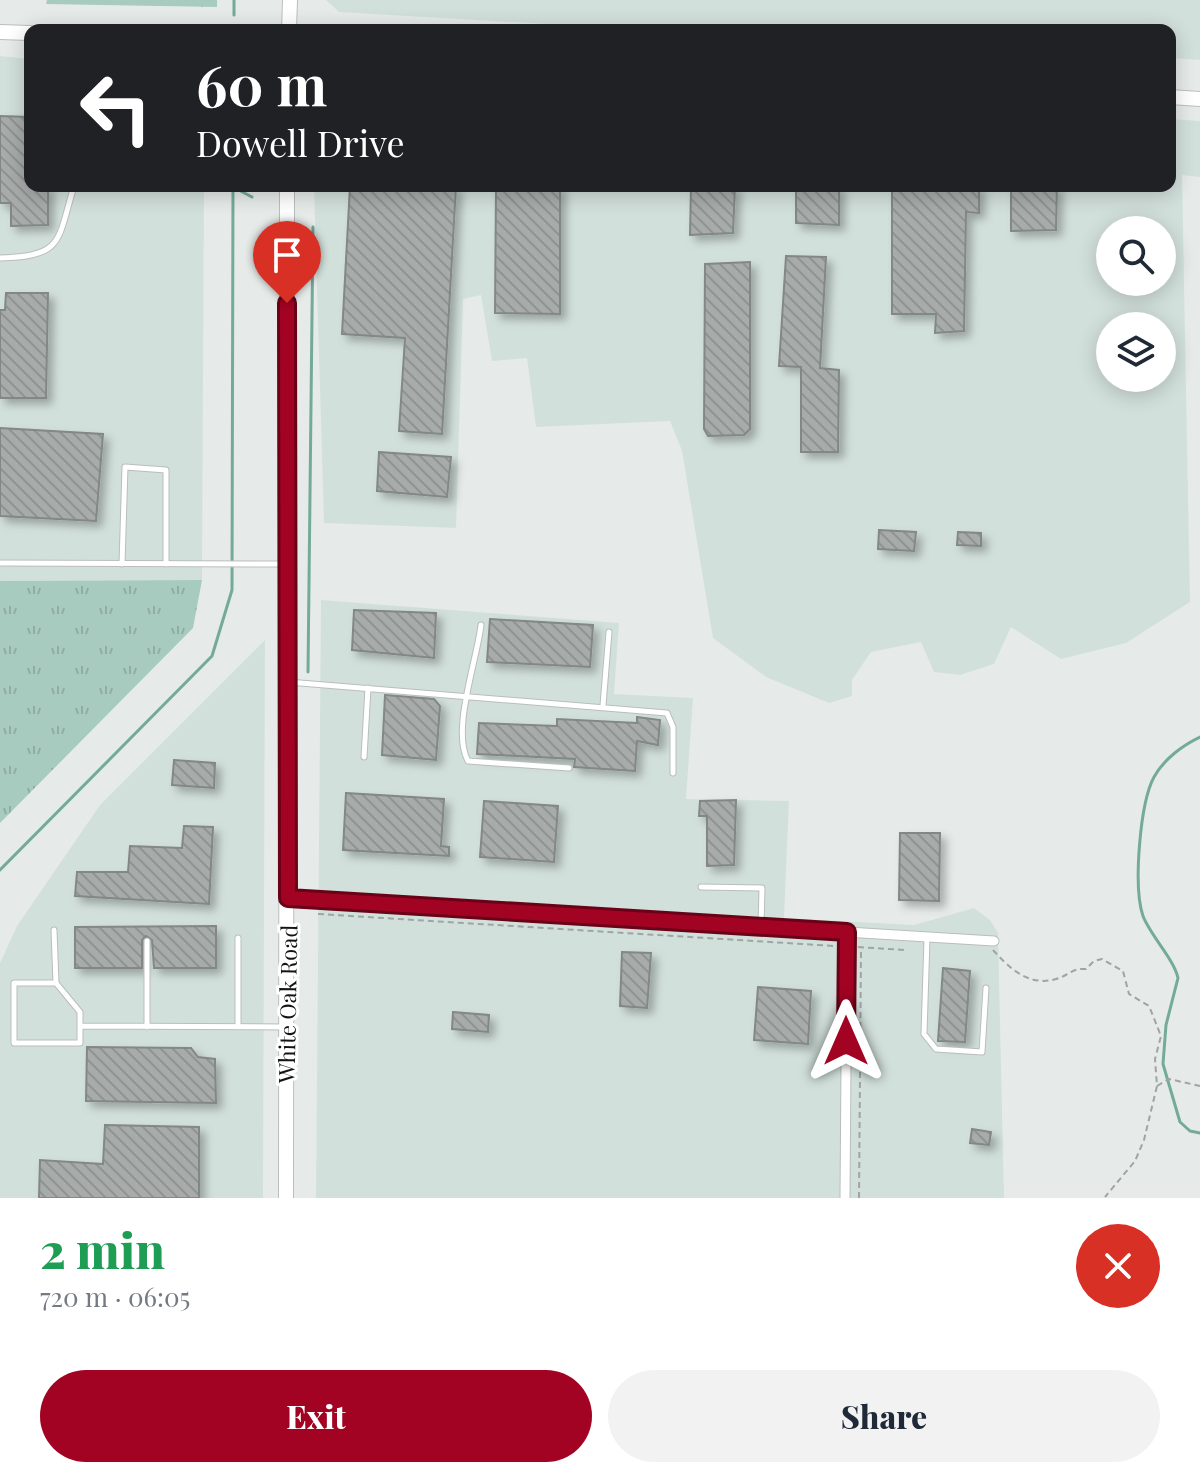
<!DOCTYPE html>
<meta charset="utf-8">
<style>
:root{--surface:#fff;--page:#f2f2f3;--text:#1f2937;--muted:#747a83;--accent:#a20323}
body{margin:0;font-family:"Playfair Display",serif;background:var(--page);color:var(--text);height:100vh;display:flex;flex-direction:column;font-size:30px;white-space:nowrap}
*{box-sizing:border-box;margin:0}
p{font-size:26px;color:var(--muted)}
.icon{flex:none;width:44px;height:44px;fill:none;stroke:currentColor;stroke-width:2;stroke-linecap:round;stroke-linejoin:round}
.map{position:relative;height:1198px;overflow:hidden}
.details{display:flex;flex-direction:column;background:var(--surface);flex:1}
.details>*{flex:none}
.top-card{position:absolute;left:24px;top:24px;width:1152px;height:168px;border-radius:16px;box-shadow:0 4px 20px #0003;background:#202124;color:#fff;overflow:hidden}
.controls{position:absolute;left:1096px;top:216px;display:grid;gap:16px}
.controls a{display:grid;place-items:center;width:80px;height:80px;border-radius:50%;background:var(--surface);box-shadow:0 4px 20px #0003;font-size:40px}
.pin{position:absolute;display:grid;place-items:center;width:68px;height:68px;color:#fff;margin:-82px -34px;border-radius:50% 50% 50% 0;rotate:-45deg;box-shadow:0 0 8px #0007}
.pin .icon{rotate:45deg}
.me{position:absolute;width:88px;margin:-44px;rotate:0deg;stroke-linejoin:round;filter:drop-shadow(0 0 6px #0008)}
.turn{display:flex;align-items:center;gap:28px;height:168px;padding:0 40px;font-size:36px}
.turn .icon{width:104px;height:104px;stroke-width:2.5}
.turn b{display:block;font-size:56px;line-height:68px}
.round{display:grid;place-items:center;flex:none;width:84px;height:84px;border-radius:42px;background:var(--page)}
.overview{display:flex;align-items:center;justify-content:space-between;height:136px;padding:0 40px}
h1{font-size:48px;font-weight:800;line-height:60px;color:#1e9e55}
.primary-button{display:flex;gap:16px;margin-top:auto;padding:16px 40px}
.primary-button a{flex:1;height:92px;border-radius:48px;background:var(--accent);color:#fff;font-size:32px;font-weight:800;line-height:92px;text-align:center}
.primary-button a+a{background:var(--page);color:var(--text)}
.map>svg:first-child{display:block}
</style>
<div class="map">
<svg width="1200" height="1198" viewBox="0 0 1200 1198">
<defs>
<pattern id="grass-tufts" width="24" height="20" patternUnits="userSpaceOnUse" patternTransform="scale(2)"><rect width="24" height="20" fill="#a7cbbe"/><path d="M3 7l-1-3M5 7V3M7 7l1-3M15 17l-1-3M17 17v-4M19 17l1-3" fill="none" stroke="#8fada2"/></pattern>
<pattern id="building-back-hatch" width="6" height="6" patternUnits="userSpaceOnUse" patternTransform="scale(2)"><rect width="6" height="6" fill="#a7acaa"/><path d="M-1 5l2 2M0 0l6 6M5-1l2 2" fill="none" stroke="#8f9391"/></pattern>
<filter id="shadow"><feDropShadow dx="5.5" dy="5.5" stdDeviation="4" flood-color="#0004"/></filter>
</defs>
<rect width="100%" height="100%" fill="#e6ebe9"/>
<!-- built -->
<path fill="#d2e0db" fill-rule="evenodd" d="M326,0H1200V60L1170,58V30H650L339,12Z
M0,56L30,59V186H204L202,580L0,581Z
M1170,119L1200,121V177L1182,175L1190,602L1126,643L1061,659L1011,627L994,664L960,675L934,672L921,642L871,652L852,680V696L829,703L766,677L713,638L682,451L670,421L536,427L527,358L492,361L481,295L463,299L456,528L324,523L314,186H1170ZM1110,230H1162V282H1110ZM1110,326H1162V378H1110Z
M321,600L619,623L614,694L693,698L686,799L789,801L784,918L914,925L974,908L990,920L998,933L1004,1198H316Z
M265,640L263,1198H0V963L17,926L100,805Z"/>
<!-- grass -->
<path fill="url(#grass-tufts)" d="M47,0H217V7L46,4Z
M202,580L193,628L0,823V581Z"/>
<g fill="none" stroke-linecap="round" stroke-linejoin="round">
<!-- stream -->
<path stroke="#74aa99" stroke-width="3" d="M234,15V0
M233,187L252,197
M308,672L313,227
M1200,737C1183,745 1164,759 1154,777C1140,803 1133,887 1143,916C1150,935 1174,959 1178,978L1166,1025L1163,1064L1180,1122L1190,1131L1200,1133
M0,870L212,656L232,590L233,186"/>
</g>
<!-- building -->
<path fill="url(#building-back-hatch)" stroke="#838886" stroke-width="2" filter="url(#shadow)" d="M0,116L30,117V186H48V225L11,226V203H0Z
M350,186H456L442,434L399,431L405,338L342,334Z
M496,186H560V314L495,313Z
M691,186H735L733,233L690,235Z
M796,186H839V225L796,223Z
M892,186H979V213L966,212L964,331L935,333L936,314H892Z
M1011,186H1057L1056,230L1011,231Z
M786,256L826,257L820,368L839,370L838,452H801V367L779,366Z
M750,262V429L744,435L708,436L704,429L705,264Z
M6,293H48L46,398H0V310H5Z
M0,428L103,434L96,521L0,516Z
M379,452L451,457L447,497L377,491Z
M879,530L916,532L914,551L878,549Z
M958,532L981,533V546L957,545Z
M354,610L436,613L434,658L352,650Z
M490,619L593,625L590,667L487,662Z
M385,695L434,699L440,706L436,760L382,755Z
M637,717L660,720L658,745L637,741L635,771L574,767L575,759L477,754L479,723L557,726V719L637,723Z
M174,760L215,763L214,788L172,785Z
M346,793L444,799L441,846L449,847V856L343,850Z
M736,800L734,865L707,866V816H699L700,801Z
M484,801L558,806L554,862L480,857Z
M184,826L213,827L209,904L75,896L77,872H128L130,846L182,848Z
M900,833H940L939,901L899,900Z
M216,926V968H154L152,940L146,936L142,940V968H75V927Z
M622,952L651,953L647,1008L620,1006Z
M943,968L970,971L965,1042L938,1041Z
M758,987L811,991L808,1044L754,1040Z
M453,1012L489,1015L488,1032L452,1029Z
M87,1047L191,1048L198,1057L215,1059L216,1103L86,1101Z
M105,1125L199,1127V1198H39L40,1160L103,1164Z
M972,1129L991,1132L989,1145L970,1143Z"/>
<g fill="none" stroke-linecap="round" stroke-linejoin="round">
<!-- lane casing -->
<g stroke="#b9bebc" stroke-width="7">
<path id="lane" d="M0,258C64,256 57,242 74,186
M0,563L286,564
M122,564L125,467L166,470V564
M481,625C477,660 451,731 468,761L569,768
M288,682L667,713L673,727V773
M603,705L609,632
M364,757L368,688
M701,887L762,888L761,926
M54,930L56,983H14V1043H80V1026L286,1027
M238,938V1027
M927,938L924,1034L936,1049L982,1052L986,988
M147,941V1027
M56,983L80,1012V1025"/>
</g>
<!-- street casing -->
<g stroke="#b9bebc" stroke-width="11">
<path id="street" d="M288,898L994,941
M845,1198L847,932"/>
</g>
<!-- secondary casing -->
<g stroke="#b9bebc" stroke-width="16">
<path id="secondary" d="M289,30L290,0
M0,32L30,33
M1170,97L1200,99
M286,1198L287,186"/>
</g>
<!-- path -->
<path stroke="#a0a4a2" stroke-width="2" stroke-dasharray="6 4" stroke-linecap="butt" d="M318,914L835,946
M858,947L905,950
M993,950C1009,968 1029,987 1056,979C1068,976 1071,968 1086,969L1094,961L1102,959L1123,971L1129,994L1149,1006L1161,1036L1155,1059L1157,1086L1144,1140L1135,1161L1105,1197
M1157,1086L1169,1079L1200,1086
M859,1198L861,949"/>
<!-- lane -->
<use href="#lane" stroke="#fff" stroke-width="5"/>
<!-- street -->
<use href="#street" stroke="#fff" stroke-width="9"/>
<!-- secondary -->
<use href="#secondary" stroke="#fff" stroke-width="14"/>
</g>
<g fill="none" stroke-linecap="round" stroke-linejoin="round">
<!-- route casing -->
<g stroke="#690217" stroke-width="20">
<path id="route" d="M287,303L288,898L847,932L846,1041"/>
</g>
<!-- route -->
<use href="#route" stroke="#a20323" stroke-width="14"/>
</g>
<g text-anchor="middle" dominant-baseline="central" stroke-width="6" stroke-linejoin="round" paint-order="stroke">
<!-- street labels -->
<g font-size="22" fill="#121413" stroke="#fff">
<text transform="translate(287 1004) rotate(-89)">White Oak Road</text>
</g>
</g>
</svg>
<div class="controls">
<a><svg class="icon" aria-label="search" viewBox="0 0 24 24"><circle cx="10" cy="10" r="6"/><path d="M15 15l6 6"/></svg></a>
<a><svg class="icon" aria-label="layers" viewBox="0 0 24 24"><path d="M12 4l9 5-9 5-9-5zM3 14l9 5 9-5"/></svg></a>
</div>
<div class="pin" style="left:287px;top:303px;background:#d93025"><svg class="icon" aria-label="arrive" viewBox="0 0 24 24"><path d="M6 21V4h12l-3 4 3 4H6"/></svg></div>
<svg class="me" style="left:846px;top:1041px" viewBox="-20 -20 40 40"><path d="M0-17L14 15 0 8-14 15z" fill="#a20323" stroke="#fff" stroke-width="4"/></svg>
<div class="top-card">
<div class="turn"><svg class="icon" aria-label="left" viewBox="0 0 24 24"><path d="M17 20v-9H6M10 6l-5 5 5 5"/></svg><div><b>60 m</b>Dowell Drive</div></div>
</div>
</div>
<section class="details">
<div class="overview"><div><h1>2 min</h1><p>720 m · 06:05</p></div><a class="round" style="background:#d93025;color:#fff"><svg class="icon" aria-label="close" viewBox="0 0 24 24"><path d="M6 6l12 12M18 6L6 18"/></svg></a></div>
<div class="primary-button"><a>Exit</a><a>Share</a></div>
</section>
